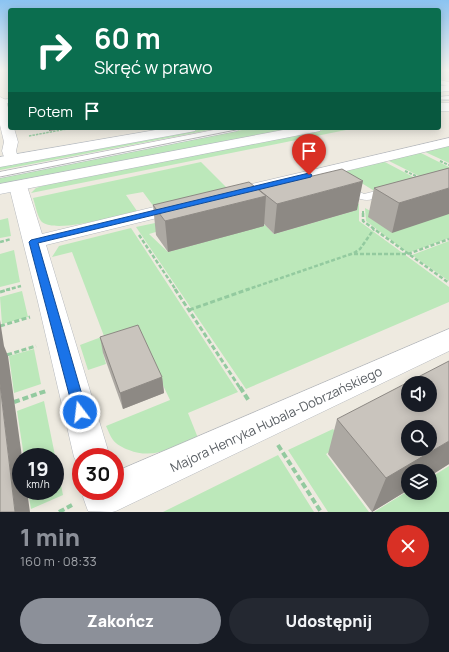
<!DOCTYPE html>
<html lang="pl">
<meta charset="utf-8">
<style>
:root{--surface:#171b24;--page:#242831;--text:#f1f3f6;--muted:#9ea1a6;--accent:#8c9099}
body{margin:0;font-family:Manrope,sans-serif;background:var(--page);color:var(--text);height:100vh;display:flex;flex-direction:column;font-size:15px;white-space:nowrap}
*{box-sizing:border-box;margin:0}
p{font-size:13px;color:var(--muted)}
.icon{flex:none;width:22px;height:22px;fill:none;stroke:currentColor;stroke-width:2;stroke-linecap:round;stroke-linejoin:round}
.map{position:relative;height:512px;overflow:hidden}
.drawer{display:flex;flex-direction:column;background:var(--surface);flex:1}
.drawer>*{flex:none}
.hud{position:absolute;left:8px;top:8px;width:433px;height:122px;border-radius:4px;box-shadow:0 2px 10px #0003;background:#0b6e4f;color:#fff;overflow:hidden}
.tools{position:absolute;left:401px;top:376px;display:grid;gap:8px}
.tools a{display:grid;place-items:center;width:36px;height:36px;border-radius:50%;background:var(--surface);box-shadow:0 2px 10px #0003;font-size:20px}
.speed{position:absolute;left:12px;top:448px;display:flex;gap:8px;font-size:20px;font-weight:700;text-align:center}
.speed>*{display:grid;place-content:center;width:52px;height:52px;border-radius:50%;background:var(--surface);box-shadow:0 2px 10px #0003;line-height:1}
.speed small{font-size:10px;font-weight:400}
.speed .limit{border:6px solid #d22;background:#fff;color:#111}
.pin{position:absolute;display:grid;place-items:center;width:34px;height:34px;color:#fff;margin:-41px -17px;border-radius:50% 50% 50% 0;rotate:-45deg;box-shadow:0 0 4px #0007}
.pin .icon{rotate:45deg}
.me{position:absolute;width:44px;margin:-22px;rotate:345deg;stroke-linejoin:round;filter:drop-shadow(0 0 3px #0008)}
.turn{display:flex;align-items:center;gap:14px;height:84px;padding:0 20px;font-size:18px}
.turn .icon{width:52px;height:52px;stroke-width:2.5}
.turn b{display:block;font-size:28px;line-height:34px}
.then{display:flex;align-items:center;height:38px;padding:0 20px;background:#0003;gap:8px;font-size:15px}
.round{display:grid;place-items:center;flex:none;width:42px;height:42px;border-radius:21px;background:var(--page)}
.headline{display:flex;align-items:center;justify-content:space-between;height:68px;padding:0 20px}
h1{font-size:24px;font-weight:800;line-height:30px;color:var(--accent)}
.action{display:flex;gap:8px;margin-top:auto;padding:8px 20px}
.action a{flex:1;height:46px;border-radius:24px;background:var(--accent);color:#fff;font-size:16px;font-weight:800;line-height:46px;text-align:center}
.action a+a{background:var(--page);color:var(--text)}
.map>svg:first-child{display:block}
</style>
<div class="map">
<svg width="449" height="512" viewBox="0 0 449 512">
<rect width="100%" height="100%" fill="#eeeae0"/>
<!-- green -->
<path fill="#bce8ba" d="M209,128H220L0,170V166Z
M252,128H295L0,184V178Z
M333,128H356L31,193L36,188L45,185Z
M449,145V163L423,151Z
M419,152L449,167V171L423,178L387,160Z
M383,161L419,180L376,192L342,171Z
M201,162L229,190L154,207L143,192L126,195L137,211C120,215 53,235 41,221C37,215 35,204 33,198Z
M338,191L359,204V221L449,287V302L246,389L136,227L160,222L166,229L149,234L168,252L265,225L274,234L357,210Z
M365,208L376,214H449V238L408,253L366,221Z
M8,218L11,236L0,238V220Z
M131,228L238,392L188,413L198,438C175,447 153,460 129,450C123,448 116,444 113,440C110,436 108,430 106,426L170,400L141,339L103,353L106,364L88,370L80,345L104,336L72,252L52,257L59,246Z
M449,241V281L412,255Z
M14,250L20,282L0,287V254Z
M22,291L28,317L2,324L0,297Z
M34,349L41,384L14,393L9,356Z
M44,401L63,495L31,509L28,491H55V457H24L17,411Z
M333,429L344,443L326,454L369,512H328L288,450Z
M278,455L314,512H163Z
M449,466V512H374L408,491V493H430V478Z"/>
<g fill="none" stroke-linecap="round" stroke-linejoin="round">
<!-- lane casing -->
<g stroke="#b6b9be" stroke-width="1">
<path id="lane" d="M444,70H449V72L445,71Z
M439,80L449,82V86L439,84Z
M449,96V100L439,101V97Z
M10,99V103L0,104V100Z
M224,128H241L237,131L0,178V172Z
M344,184L364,194L392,187L398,190L396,192C367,201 367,205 340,189L339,187Z"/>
</g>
<!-- street casing -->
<g stroke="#b6b9be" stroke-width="1">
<path id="street" d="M0,97L6,100L10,115V128H14L18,142L16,151L19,160L16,163L11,165L6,163L2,151L4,142L0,125Z
M449,138V146L226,200L220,199L217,195L220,191L226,190Z
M18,181L24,182L27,186L42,234L183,200L190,202L192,206L190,210L46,245L110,457H81V470L74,457L38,302L9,186L12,182Z
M449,329V351L116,511L112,512L88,511L83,497L85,491H115V472Z"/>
</g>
<!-- secondary casing -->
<g stroke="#b6bbc1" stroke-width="1">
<path id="secondary" d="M449,85V91L439,92V86Z
M439,103H449V111H439Z
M167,128H197L195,131L190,132L0,167V157Z
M294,128H322L320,131L315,132L0,194V184Z"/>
</g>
<!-- path-far4 -->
<path stroke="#93ca9f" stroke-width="1.5" stroke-dasharray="2.5 1" stroke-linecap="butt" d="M29,136L72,128"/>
<!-- path-far3 -->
<path stroke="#93ca9f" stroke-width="2" stroke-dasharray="3 1.5" stroke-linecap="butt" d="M440,161L449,165
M405,171L418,177
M363,211V214"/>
<!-- path-far2 -->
<path stroke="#93ca9f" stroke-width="2.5" stroke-dasharray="4 2" stroke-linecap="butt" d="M363,213V221L449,283
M139,235L176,290
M0,242L11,239
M354,254H408L449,239
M6,290L21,286
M246,290L354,253L360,249L374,229"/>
<!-- path-far1 -->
<path stroke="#93ca9f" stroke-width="3" stroke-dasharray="5 2.5" stroke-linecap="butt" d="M175,289L240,388
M0,292L10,289
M189,310L249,289
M0,326L30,317
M0,357L36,346"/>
<!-- path -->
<path stroke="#93ca9f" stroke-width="4" stroke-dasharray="6 3" stroke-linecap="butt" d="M240,387L249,401
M14,402L46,391
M278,445L321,512
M59,512L72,505"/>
<!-- lane -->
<use href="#lane" fill="#fff" fill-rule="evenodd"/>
<!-- street -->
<use href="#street" fill="#fff" fill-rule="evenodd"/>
<!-- secondary -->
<use href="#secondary" fill="#fff" fill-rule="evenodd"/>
<!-- tram -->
<path stroke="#b4b5b6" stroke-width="1" d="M439,100H449
M0,177L246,128"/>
</g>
<!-- wall -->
<path fill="#ada9a3" d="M449,168L392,233L368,217L374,188Z
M258,189L357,210L274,234L264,224V226L168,252L156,235L153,205L258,190Z
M100,337L162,377L164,393L123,409L103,353Z
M337,419L449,464L430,476V471H408V490L372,512L328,454Z"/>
<!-- shaded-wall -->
<path fill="#8d8984" d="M49,128H69L49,131Z
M363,181L357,210L274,234L277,204Z
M449,188V214L392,233L399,203Z
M266,196L264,226L168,252L165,221Z
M0,320L4,346L8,356L22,457H21V491H27L30,512H15L0,384Z
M162,377L164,393L123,409L120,393Z
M449,441V464L430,476V471H408V490L372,512L386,478Z"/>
<!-- building -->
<path fill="#c9c4bd" stroke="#8d8984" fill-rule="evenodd" d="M449,168V188L399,203L374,188Z
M342,169L363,181L277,204L258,189Z
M249,182L266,196L165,221L153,205Z
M138,325L162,377L120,393L100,337Z
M449,361V441L386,478L337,419ZM408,383H430V405H408ZM408,427H430V449H408Z
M0,384L15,512H0Z"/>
<!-- sky -->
<linearGradient id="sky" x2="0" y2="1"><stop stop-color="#8bc3f1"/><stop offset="0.5" stop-color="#f7f6f1"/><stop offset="1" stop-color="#f7f6f1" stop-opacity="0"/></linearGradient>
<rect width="449" height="141" fill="url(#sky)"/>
<!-- route -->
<path fill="#1a73e8" stroke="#114b97" d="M309,173L312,175L311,177L38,243L87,412L85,417L80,418L75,417L29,242L31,240Z"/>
<g text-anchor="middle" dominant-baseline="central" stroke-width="4" stroke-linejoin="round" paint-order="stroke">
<!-- near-street labels -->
<g font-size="13" fill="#595e63" stroke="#fff">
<text transform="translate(276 419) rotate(-25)">Majora Henryka Hubala-Dobrzańskiego</text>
</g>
</g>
</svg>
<div class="tools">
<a><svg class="icon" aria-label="sound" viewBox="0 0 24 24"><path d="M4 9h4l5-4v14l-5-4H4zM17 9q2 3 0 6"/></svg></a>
<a><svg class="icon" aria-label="search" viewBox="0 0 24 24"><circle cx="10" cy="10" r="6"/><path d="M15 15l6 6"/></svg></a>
<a><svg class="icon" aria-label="layers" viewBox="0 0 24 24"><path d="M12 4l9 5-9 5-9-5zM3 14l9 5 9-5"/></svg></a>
</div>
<div class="speed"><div>19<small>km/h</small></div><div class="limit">30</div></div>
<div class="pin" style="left:309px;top:175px;background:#d93025"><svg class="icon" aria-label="arrive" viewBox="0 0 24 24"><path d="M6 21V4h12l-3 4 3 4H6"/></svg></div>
<svg class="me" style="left:80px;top:412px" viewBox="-20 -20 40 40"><circle r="17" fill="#1a73e8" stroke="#fff" stroke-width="3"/><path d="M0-11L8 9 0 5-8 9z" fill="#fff"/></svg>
<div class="hud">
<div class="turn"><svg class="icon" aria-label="right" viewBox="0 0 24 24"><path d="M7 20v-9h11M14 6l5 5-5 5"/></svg><div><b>60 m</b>Skręć w prawo</div></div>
<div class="then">Potem<svg class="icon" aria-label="arrive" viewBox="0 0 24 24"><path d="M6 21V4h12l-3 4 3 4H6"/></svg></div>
</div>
</div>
<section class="drawer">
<div class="headline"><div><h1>1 min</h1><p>160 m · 08:33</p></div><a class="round" style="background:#d93025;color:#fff"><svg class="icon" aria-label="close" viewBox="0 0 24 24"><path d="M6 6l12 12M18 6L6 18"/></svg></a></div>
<div class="action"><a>Zakończ</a><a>Udostępnij</a></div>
</section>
